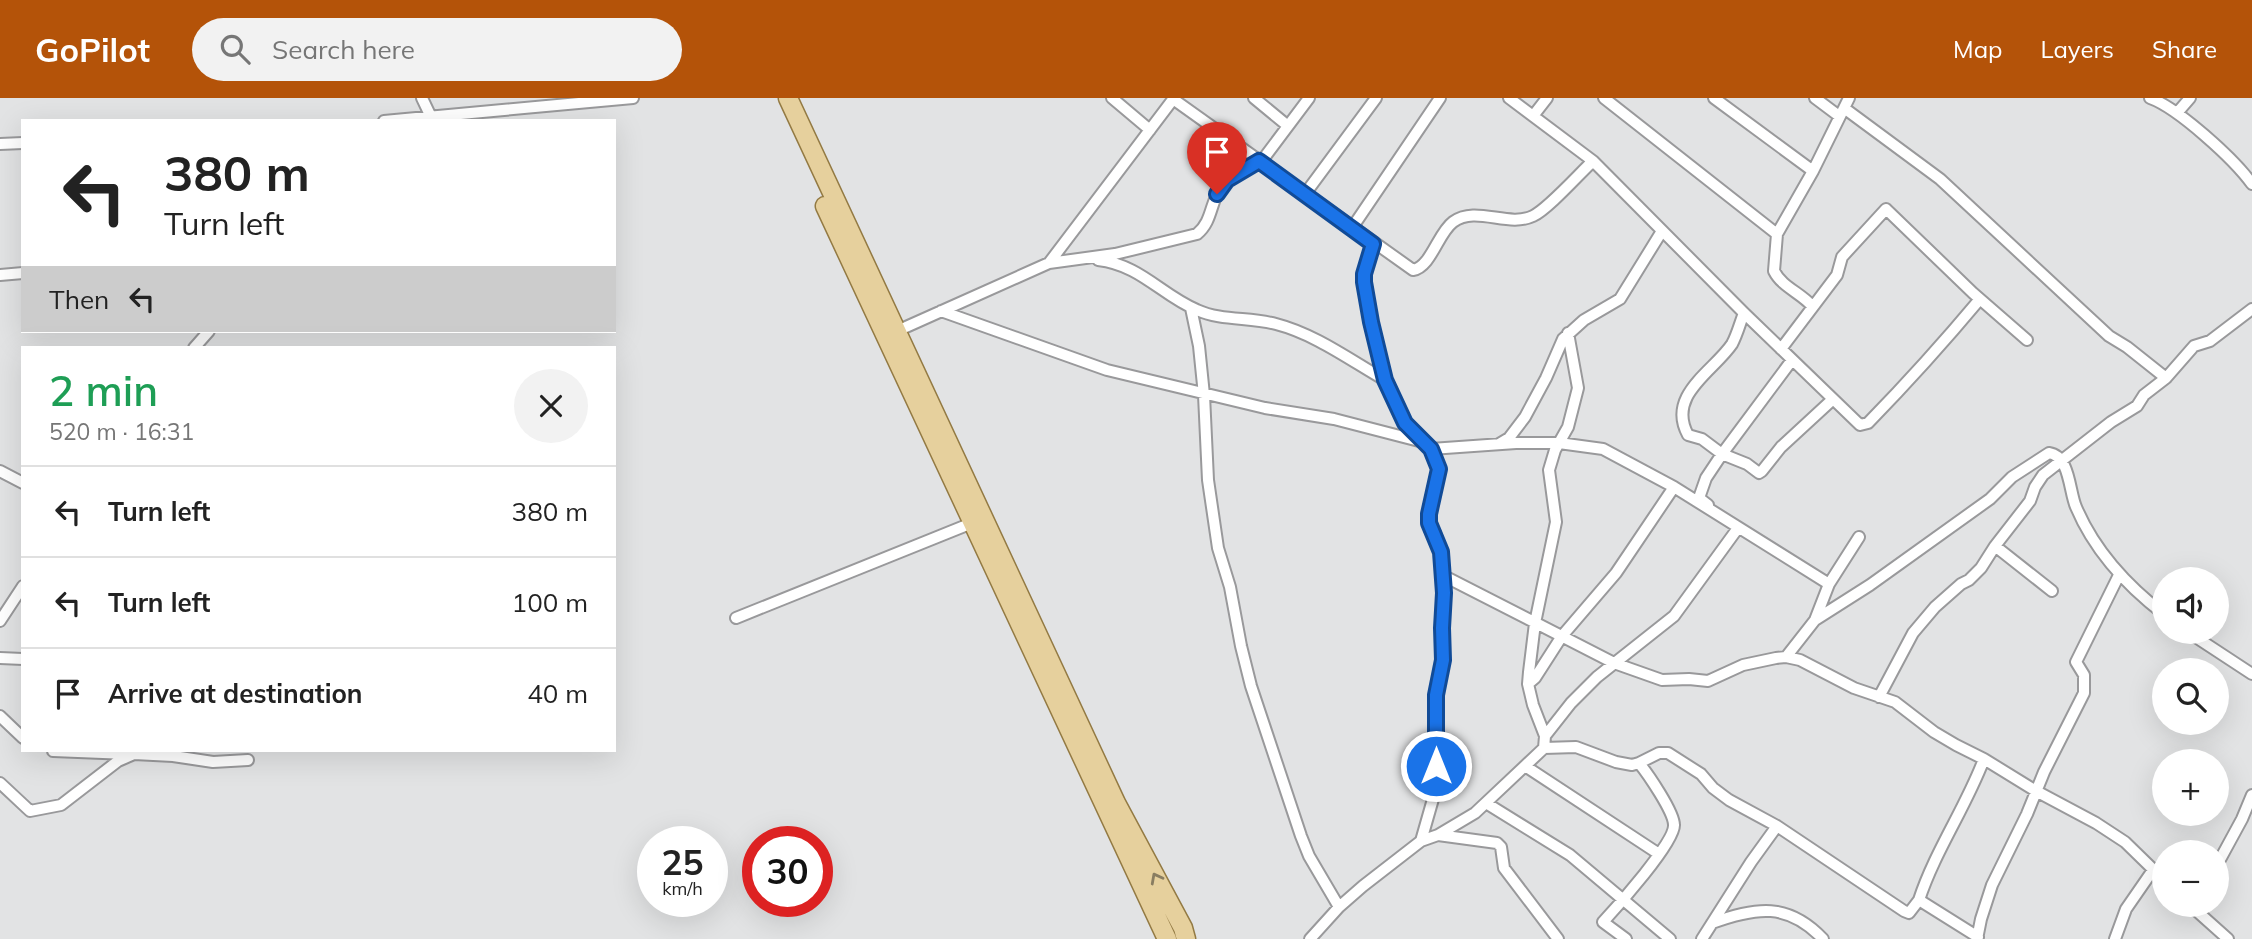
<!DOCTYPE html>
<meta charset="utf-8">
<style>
:root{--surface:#fff;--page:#f2f2f2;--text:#222;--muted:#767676;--line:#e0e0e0;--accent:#b45309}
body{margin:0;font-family:Mulish,sans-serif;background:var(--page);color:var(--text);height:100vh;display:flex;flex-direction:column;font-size:26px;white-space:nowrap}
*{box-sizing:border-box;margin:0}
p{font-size:23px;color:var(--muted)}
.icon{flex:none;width:38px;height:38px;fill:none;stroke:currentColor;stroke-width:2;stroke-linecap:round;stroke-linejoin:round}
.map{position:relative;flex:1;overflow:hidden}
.details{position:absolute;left:21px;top:248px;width:595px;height:406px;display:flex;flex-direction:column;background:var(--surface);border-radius:0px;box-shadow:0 7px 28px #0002}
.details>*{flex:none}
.hud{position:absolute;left:21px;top:21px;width:595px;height:214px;border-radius:0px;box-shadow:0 7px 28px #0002;background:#fff;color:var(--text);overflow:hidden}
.controls{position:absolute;left:2152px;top:469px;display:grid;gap:14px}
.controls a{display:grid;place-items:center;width:77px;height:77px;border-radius:50%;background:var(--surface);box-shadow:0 7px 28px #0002;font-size:35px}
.speed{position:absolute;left:637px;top:728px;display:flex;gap:14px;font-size:35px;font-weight:700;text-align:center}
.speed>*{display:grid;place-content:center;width:91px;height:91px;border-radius:50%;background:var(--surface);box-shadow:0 7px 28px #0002;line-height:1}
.speed small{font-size:18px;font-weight:400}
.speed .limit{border:10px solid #d22;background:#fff;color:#111}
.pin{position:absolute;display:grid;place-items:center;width:60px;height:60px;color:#fff;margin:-72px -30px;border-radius:50% 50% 50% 0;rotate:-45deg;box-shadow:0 0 7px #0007}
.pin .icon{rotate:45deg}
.me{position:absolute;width:77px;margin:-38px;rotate:0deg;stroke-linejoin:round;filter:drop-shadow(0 0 5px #0008)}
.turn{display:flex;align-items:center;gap:24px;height:147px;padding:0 28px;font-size:32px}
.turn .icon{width:91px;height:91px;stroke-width:2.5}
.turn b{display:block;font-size:49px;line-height:60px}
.then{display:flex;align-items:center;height:66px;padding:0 28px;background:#0003;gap:14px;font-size:26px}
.round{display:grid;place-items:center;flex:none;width:74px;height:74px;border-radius:37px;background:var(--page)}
.summary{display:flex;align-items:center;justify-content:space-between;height:119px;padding:0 28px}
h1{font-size:42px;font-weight:600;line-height:52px;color:#1e9e55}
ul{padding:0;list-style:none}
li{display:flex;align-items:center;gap:21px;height:91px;padding:0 28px;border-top:2px solid var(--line)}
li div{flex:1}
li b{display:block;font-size:26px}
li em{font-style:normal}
header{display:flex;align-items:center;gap:42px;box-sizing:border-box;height:98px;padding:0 35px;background:var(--accent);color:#fff}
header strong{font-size:33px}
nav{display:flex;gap:38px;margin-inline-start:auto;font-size:24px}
.search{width:490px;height:63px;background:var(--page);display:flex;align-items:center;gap:18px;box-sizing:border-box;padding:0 24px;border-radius:38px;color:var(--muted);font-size:26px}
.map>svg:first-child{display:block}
</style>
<header>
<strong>GoPilot</strong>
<div class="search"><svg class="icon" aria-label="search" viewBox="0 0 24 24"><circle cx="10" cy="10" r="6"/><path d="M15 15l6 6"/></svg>Search here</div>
<nav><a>Map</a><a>Layers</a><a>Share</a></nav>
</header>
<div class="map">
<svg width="2252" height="841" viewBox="0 0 2252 841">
<rect width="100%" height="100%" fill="#e2e3e4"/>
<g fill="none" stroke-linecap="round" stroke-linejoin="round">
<!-- minor casing -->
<g stroke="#99999b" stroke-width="14">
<path id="minor" d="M422,0L431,19
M1112,0L1150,32
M1254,0L1288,28
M1509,0L1593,63L1744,215L1860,327L1868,325C1907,285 1944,244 1980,201
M1604,0L1777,136
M1714,0L1813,73
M1815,0L1839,18
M2150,0C2178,10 2234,61 2252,86
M1173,1L1413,172C1431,169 1438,135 1453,124C1476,107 1508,130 1533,118C1548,111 1579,76 1593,63
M1844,10L1940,81L2109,238L2127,249L2166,280L2194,248L2210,243L2252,211
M2177,15L2190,0
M1533,18L1547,0
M384,23L633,0
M0,46L23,45
M1261,64L1309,0
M1305,96L1376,0
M1352,130L1440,0
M1373,146L1364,176V184L1371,224L1385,282L1405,325L1431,351L1439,371L1429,417V425L1435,435L1441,454L1445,495L1442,530L1444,551L1436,597V668L1433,701L1421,743
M1098,162C1141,167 1161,197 1197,212C1221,223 1250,219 1276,226C1315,236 1350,262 1385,282
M1049,165L1174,0
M0,177L23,175
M1812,208C1801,195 1782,189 1774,173L1777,136L1813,73L1849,0
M1191,210L1199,248L1204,297L1208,382L1218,450L1230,489L1241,548L1251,588L1301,738L1309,758L1339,809
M941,213L1107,272L1265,310L1334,321L1423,344
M1744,215C1740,225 1737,237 1732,246C1714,273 1666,297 1688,337L1702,341L1722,356L1792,262
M897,233L1049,165L1115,156L1197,136C1213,123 1210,103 1222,88C1230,77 1247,70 1259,63
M194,250L209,233
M1781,251L1837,177L1842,159L1886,111L1973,195L2027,242
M1499,346L1509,340L1525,319L1546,280L1563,241L1584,222L1620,201L1662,133
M1431,351L1516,345H1559L1603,351L1674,389L1829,486
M0,373L23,385
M1708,407L1699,400L1706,380L1722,356L1747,366L1759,375L1762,373L1781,349L1832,302
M1995,448L2052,493
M1444,478L1614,565L1662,582L1689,581L1708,583L1743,567L1776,560L1786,559L1800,562L1854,590L1895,604L1934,634L1956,647L1984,661L2036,693L2096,725L2125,744L2165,783
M736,520L972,425
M1815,522L1870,487L1990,401L2012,379L2049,355C2070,358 2069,393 2076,409C2095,454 2127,488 2165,517
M0,523L23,488
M2188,534L2252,576
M1786,559L1815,522L1829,486L1859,439
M0,560L23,561
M1528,586L1535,580L1562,538L1616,475L1674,389
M1879,599L1913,535L1935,509L1961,486L1969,482L1981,470L1995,448L2030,403L2035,389L2043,377L2111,324L2137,308L2144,297L2166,280
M0,618L23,640
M1545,638L1571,605L1597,579L1674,518L1738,430
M1544,650L1545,638L1533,607L1528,586L1529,574L1535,525L1556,424L1549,372L1555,352L1568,329L1578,290L1568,235
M53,653L128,656
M1525,668L1659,756
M0,685L30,713L61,707L118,663L134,656L173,658L213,664L248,662
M1486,705L1570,757L1670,841
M1438,737L1497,745L1501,749L1504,770L1558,841
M2217,767L2242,721L2252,697
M2190,807L2228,841
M1712,825C1756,809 1788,804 1823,841
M1978,839L1919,802C1935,753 1966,709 1984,661
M1310,841L1339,809L1363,788L1421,743L1438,737L1475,715L1544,650L1576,649L1616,664L1632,667L1639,665L1659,655H1668L1701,676L1713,690L1729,702L1777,728L1904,813L1909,815L1919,802
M1626,841L1603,824C1617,809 1675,744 1674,727C1674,714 1648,676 1639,665
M1702,841L1751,764L1777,728
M1977,841L1981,821L1992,787L2027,716L2044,674L2084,595V577L2076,564L2119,477
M2115,841L2126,811L2153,772"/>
</g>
<!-- primary casing -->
<g stroke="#937a43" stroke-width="21">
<path id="primary" d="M788,0L1116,705L1183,830L1186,841
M825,108L1167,841"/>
</g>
<!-- minor -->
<use href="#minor" stroke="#fff" stroke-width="10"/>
<!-- primary -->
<use href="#primary" stroke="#e6d09d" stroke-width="18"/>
</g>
<!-- one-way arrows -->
<defs><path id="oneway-chevron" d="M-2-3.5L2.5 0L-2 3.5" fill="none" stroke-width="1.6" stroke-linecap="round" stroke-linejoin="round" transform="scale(1.75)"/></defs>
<use stroke="#897d61" href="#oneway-chevron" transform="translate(1156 780) rotate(-118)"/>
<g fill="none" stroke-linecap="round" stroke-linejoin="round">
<!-- route casing -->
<g stroke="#114b97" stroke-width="18">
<path id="route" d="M1217,96L1227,82L1259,63L1373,146L1364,176V184L1371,224L1385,282L1405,325L1431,351L1439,371L1429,416V425L1441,454L1444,495L1442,530L1443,562L1436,597V668"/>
</g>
<!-- route -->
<use href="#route" stroke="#1a73e8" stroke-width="12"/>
</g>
</svg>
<div class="controls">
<a><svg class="icon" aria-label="sound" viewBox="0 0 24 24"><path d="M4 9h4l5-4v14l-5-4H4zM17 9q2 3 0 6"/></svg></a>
<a><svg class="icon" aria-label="search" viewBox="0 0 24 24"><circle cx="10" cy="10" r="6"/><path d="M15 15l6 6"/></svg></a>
<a>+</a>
<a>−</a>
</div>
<div class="speed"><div>25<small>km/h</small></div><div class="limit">30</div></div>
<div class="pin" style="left:1217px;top:96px;background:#d93025"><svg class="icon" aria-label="arrive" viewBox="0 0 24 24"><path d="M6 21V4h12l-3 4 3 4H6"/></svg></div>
<svg class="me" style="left:1436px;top:668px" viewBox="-20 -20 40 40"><circle r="17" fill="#1a73e8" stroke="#fff" stroke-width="3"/><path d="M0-11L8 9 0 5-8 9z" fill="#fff"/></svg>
<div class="hud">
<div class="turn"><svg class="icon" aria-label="left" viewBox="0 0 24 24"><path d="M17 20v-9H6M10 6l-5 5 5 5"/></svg><div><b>380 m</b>Turn left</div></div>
<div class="then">Then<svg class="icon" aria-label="left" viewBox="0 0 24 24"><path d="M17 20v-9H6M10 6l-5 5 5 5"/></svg></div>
</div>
<section class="details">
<div class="summary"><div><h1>2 min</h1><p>520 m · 16:31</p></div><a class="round"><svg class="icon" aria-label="close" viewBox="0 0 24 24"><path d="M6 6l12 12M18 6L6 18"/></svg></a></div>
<ul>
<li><svg class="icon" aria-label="left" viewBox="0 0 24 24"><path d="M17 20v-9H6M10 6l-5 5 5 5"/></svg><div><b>Turn left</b></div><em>380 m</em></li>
<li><svg class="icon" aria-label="left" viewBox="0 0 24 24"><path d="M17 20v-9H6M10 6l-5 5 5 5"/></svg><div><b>Turn left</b></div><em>100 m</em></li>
<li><svg class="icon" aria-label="arrive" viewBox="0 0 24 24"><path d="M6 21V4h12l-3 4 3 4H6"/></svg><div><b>Arrive at destination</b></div><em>40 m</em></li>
</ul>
</section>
</div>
